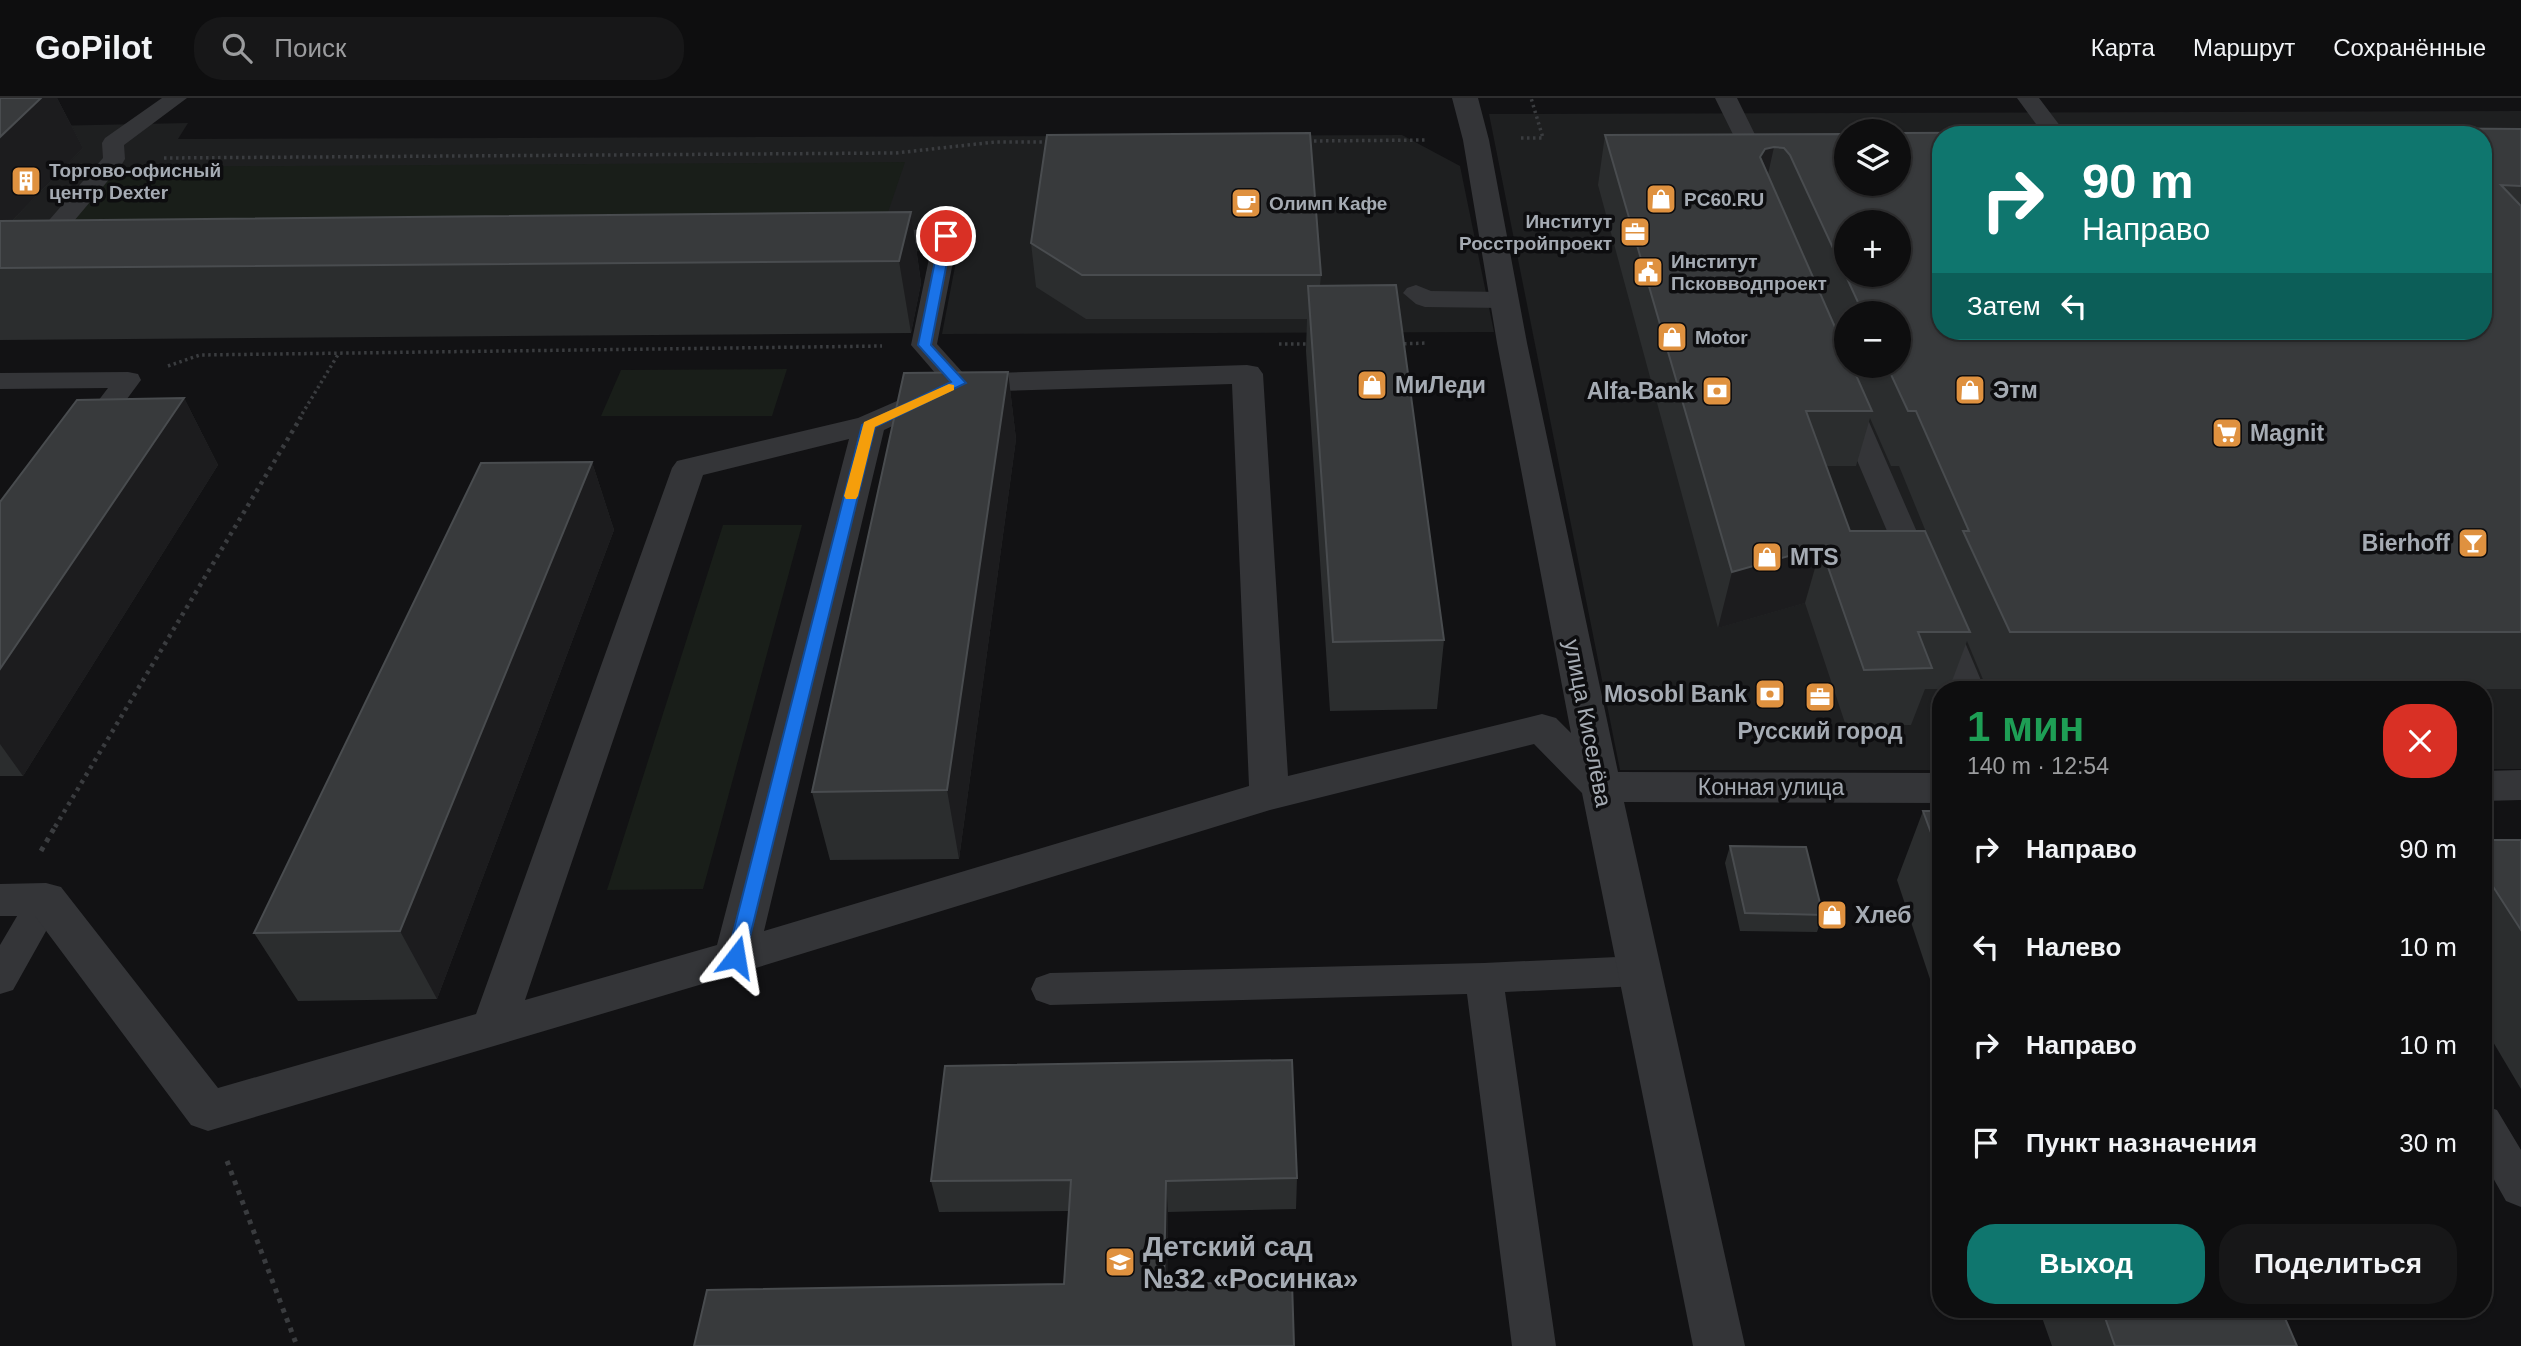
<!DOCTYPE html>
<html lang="ru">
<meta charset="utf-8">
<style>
:root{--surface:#0e0e0f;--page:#171718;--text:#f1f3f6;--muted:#9b9c9e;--line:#2e2e2f;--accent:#0f766e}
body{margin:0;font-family:Arial,sans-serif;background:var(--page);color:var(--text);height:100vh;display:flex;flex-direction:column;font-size:26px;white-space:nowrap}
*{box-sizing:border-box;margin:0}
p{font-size:23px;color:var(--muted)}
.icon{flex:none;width:38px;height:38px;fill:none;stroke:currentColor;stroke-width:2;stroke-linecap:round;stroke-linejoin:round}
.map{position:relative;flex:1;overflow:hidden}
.sheet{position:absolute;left:1932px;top:583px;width:560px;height:637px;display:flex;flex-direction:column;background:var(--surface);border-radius:28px;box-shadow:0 2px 5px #0004,0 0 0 2px var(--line)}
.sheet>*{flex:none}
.guide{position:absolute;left:1932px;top:28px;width:560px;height:214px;border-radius:28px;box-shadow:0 2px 5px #0004,0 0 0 2px var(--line);background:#0f766e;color:#fff;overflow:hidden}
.buttons{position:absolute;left:1834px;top:21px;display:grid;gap:14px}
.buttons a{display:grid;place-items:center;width:77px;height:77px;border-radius:50%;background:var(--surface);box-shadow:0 2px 5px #0004,0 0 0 2px var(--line);font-size:35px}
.pin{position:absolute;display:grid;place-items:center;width:60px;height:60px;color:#fff;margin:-30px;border:4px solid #fff;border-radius:50%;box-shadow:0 2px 7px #0007}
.me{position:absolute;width:77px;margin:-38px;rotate:14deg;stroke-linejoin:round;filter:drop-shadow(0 0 5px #0008)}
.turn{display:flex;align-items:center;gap:24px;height:147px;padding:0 35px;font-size:32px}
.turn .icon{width:91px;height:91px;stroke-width:2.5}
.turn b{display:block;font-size:49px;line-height:60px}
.then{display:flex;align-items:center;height:66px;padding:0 35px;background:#0003;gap:14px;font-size:26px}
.round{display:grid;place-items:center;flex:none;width:74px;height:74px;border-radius:28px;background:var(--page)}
.summary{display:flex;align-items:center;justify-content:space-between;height:119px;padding:0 35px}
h1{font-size:42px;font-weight:700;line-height:52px;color:#1e9e55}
.cta{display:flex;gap:14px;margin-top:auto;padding:14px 35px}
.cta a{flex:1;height:80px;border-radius:28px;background:var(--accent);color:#fff;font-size:28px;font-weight:700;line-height:80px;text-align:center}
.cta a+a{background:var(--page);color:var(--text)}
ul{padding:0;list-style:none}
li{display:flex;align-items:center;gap:21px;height:98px;padding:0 35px}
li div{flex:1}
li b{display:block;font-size:26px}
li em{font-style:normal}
header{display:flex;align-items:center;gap:42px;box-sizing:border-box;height:98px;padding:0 35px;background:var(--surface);border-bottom:2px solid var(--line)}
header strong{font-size:33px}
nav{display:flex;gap:38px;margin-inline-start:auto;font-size:24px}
.search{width:490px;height:63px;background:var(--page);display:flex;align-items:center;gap:18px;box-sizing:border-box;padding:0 24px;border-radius:28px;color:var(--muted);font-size:26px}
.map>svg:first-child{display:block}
</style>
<header>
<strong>GoPilot</strong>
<div class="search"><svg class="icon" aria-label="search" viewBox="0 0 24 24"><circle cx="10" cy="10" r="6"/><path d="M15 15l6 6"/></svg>Поиск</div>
<nav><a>Карта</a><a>Маршрут</a><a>Сохранённые</a></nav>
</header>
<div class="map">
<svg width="2521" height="1248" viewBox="0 0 2521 1248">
<rect width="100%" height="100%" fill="#121214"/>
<!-- built -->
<path fill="#1e1f20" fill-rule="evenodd" d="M2521,13V671H2483V592H1941V672H1620L1489,16ZM1846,33H1899V86H1846ZM1941,37H2483V233H1941ZM1846,124H1899V177H1846ZM1846,215H1899V268H1846Z
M188,25L178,41L1402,37L1460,68L1494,234L942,236L958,153L11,158L0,29Z"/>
<!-- green -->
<path fill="#191e19" d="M905,64L886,120L65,126L118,69Z
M787,271L772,318H601L621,272Z
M723,427H802L703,791L607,792Z"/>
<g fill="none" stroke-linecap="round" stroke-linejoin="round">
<!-- path-far2 -->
<path stroke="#3a3c3f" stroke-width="3.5" stroke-dasharray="2.5 3.5" stroke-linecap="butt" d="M1521,40H1543L1531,0
M1308,43L1428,42
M164,60L896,55L995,44H1050
M1279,246H1312
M1398,246L1428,245
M168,268L200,257L882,248
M299,321L339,255"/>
<!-- path-far1 -->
<path stroke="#3a3c3f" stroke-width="4.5" stroke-dasharray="3.5 5" stroke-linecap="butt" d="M55,729L301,319"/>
<!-- path -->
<path stroke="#3a3c3f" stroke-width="5" stroke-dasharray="4.5 6" stroke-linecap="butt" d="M41,753L56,727
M227,1063L297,1248"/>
<!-- lane -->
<path fill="#343538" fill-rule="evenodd" d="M162,0H187L124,47L125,61L122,66L42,161L33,163L24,161L21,156L24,151L103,60L102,45L105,40Z
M1715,0H1737L1768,63H1846V77L1752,75Z
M2017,0H2039L2067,37H2044Z
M946,131L955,133L958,138L937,246L972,285L969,291L959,293L949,291L911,247L932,146L869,147L860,145L857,140L860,135L869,133Z
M1416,187L1431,193L1504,194L1513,197L1517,202L1513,207L1504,210L1425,209L1416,206L1403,195L1407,190Z
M128,274L138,276L141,282L96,343L86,345L76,343L72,337L108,290L0,291V275Z
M1845,293L1855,295L1859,301L1934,473L1930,480L1919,483L1908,480L1904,473L1831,301L1835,295Z
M1940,513L1951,516L1956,523L1985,592H1952L1924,523L1929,516Z
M46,787L59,791L64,801L13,892L0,896V847L33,791Z
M1639,858L1652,862L1658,873L1652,884L1639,888L1505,894L1556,1248H1512L1467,896L1050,907L1036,902L1031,891L1036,880L1050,875L1484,865Z
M2483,1007L2497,1012L2521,1052V1109L2506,1103L2483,1062Z"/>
<!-- street -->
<path fill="#343538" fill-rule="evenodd" d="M1452,0H1478L1489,42L1527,245L1618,674L1941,675V705L1624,704L1745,1248H1693L1582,695L1534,646L1270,712L736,876L208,1033L191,1027L35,818H0V786L46,785L61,789L218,990L476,916L672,370L677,363L858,320L959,276L1247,267L1258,269L1263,276L1288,678L1542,616L1556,620L1571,635L1497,245L1463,42ZM1232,286L1249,688L764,833L884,332L965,294ZM849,341L717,847L525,902L703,377Z
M2521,672V702L2483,703V673Z"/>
</g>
<!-- wall -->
<path fill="#2b2d2e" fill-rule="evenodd" d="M0,0H57L83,50L12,123L911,114L921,185L911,235L0,242Z
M2388,30L2521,31V591H1987L1967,543L1949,591H1925L1911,627L1846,628L1805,505L1718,530L1598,87L1605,37L2386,34ZM1846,215H1899V268H1846ZM1870,320L1891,368H1899L1935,456L1850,433L1826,368H1856Z
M1031,145L1321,177L1320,188L1444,542L1437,611L1330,613L1306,253L1307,221H1086L1036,189Z
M1008,274L1016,341L959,761L830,762L812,694Z
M184,300L218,367L23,678H0V404Z
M592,364L614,432L437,901L298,903L254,835Z
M1923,713H1941V914L1897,782Z
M2483,742H2521V991L2483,927Z
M1730,748L1823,817L1817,834L1740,833L1725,765Z
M1297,1080L1296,1111L1168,1114L1167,1186H1064L1069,1113L939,1114L931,1083Z
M2039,1211H2281L2297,1248H2052Z"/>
<!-- shaded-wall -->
<path fill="#1c1c1e" d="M41,0H57L83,50L0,135V39Z
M1774,49L1763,99L1760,59L1765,51Z
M911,114L921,185L911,235L899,163Z
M1008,274L1016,341L959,761L947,692Z
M184,300L218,367L23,678L0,646V571Z
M592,364L614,432L437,901L400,833Z
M1821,449L1805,505L1718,530L1732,474Z
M1166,1083L1168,1114L1167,1216L1164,1186Z"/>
<!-- building -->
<path fill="#383a3c" stroke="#494c4f" stroke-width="2" fill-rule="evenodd" d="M0,0H41L0,39Z
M2388,30L2521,31V88L2501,87L2521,108V534H2010L1963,433H1969L1916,313H1908L1887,268H1899V215H1863L1790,57L1784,50L1774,49L1765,51L1760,59L1846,254V268H1852L1872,313H1806L1850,433H1925L1970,534H1918L1932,570L1864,572L1821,449L1732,474L1605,37L1846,36V86H1899V35L2391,33ZM1941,37H2483V233H1941ZM1846,124H1899V177H1846Z
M1310,35L1321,177H1082L1031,145L1047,37Z
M911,114L899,163L0,170V123Z
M1396,187L1444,542L1333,544L1308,188Z
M1008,274L947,692L812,694L904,275Z
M184,300L0,571V404L77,302Z
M592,364L400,833L254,835L481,365Z
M1923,713H1941V762Z
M2483,742H2521V832L2483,773Z
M1730,748L1806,749L1823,817L1745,815Z
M1292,962L1297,1080L1166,1083L1164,1186L1292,1184L1294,1248H694L707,1192L1064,1186L1071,1082L931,1083L945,968Z
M2102,1211H2281L2297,1248H2115Z"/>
<!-- route -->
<path fill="#1a73e8" stroke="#114b97" stroke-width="2" d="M946,135L952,138L931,247L966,285L875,329L745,859L742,864L736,866L729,864L727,859L862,327L951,284L918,247L940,138Z"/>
<!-- slow -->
<path fill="#f59e0b" d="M949,286L954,287V292L875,329L858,398L856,401H846L844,398L864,324Z"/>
<!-- icons -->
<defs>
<g id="building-square" transform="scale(1.575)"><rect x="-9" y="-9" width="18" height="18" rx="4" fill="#df913f" stroke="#0d0d0f"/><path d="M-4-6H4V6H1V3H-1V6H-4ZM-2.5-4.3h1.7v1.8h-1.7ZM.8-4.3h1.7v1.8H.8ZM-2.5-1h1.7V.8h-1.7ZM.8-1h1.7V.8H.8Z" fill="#fff"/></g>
<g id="shop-square" transform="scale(1.575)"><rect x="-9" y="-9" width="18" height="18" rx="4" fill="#df913f" stroke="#0d0d0f"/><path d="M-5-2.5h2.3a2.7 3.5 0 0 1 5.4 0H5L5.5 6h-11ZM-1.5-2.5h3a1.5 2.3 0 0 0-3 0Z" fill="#fff"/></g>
<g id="cafe-square" transform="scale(1.575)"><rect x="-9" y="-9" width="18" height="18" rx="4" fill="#df913f" stroke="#0d0d0f"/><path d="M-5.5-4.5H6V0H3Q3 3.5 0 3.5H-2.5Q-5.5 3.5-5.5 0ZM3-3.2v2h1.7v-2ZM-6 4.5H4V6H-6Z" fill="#fff"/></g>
<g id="office-square" transform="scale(1.575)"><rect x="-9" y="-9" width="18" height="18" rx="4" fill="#df913f" stroke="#0d0d0f"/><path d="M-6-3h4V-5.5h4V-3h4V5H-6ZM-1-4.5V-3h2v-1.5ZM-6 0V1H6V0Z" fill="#fff"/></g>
<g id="civic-square" transform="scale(1.575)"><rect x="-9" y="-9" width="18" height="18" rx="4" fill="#df913f" stroke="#0d0d0f"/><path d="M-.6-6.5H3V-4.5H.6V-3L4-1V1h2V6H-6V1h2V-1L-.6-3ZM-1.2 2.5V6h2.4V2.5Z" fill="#fff"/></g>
<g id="bank-square" transform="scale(1.575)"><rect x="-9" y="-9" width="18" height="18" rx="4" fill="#df913f" stroke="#0d0d0f"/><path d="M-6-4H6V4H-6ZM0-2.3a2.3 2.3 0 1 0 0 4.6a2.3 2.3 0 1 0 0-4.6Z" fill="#fff"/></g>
<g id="supermarket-square" transform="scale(1.575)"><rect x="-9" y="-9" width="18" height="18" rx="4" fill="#df913f" stroke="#0d0d0f"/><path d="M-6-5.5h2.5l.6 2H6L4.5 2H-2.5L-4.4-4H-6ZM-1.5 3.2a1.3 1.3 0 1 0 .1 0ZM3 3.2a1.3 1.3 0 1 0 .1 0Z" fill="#fff"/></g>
<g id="bar-square" transform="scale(1.575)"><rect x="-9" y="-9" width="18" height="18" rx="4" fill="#df913f" stroke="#0d0d0f"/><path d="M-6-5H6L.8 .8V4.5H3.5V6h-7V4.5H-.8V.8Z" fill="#fff"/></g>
<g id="school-square" transform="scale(1.575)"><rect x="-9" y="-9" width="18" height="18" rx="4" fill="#df913f" stroke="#0d0d0f"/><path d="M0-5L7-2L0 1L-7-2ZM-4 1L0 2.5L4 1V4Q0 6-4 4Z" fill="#fff"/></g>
</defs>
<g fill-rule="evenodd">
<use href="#building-square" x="26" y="83"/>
<use href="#shop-square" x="1661" y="101"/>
<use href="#cafe-square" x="1246" y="105"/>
<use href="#office-square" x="1635" y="134"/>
<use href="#civic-square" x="1648" y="174"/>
<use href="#shop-square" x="1672" y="239"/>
<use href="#shop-square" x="1372" y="287"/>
<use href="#shop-square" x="1970" y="292"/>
<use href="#bank-square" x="1717" y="293"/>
<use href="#supermarket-square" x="2227" y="335"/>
<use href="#bar-square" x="2473" y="445"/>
<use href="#shop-square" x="1767" y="459"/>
<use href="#bank-square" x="1770" y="596"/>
<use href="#office-square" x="1820" y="599"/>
<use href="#shop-square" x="1832" y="817"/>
<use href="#school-square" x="1120" y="1164"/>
</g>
<g text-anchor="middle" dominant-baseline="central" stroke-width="7" stroke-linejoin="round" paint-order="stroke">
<!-- far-poi labels -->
<g font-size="19" font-weight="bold" fill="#a5abb3" stroke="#0d0d0f" text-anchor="start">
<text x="49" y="72">Торгово-офисный<tspan x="49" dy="22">центр Dexter</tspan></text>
<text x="1684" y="101">PC60.RU</text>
<text x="1269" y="105">Олимп Кафе</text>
<text x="1612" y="123" text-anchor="end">Институт<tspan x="1612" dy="22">Росстройпроект</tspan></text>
<text x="1671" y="163">Институт<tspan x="1671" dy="22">Псковводпроект</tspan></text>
<text x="1695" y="239">Motor</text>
</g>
<!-- poi labels -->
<g font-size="23" font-weight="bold" fill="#a5abb3" stroke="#0d0d0f" text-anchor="start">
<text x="1395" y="287">МиЛеди</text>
<text x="1993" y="292">Этм</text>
<text x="1694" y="293" text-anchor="end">Alfa-Bank</text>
<text x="2250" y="335">Magnit</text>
<text x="2450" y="445" text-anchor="end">Bierhoff</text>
<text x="1790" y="459">MTS</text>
<text x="1747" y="596" text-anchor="end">Mosobl Bank</text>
<text x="1820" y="633" text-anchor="middle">Русский город</text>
<text x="1855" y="817">Хлеб</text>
</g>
<!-- street labels -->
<g font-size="23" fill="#a5abb3" stroke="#0d0d0f">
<text transform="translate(1588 625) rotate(79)">улица Киселёва</text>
<text x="1771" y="689">Конная улица</text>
</g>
<!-- near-poi labels -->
<g font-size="28" font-weight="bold" fill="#a5abb3" stroke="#0d0d0f" text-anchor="start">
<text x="1143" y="1148">Детский сад<tspan x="1143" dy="32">№32 «Росинка»</tspan></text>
</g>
</g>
</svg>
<div class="buttons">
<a><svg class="icon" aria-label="layers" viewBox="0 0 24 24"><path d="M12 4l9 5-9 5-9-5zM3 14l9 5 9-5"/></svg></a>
<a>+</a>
<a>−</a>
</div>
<div class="pin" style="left:946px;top:138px;background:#d93025"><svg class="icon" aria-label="arrive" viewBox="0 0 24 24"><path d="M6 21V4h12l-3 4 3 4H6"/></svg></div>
<svg class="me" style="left:736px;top:859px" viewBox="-20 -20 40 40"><path d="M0-17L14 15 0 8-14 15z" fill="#1a73e8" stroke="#fff" stroke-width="4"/></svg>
<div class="guide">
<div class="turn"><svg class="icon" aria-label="right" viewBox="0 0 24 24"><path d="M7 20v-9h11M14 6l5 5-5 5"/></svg><div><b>90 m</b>Направо</div></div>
<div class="then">Затем<svg class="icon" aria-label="left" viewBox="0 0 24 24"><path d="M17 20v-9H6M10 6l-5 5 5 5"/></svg></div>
</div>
<section class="sheet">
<div class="summary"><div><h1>1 мин</h1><p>140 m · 12:54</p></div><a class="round" style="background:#d93025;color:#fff"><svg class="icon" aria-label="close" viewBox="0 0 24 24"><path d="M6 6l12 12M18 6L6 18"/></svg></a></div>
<ul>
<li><svg class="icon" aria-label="right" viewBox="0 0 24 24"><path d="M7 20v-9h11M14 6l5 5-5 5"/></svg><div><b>Направо</b></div><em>90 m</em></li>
<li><svg class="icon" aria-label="left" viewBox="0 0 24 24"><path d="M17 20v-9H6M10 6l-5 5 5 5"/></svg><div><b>Налево</b></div><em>10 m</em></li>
<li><svg class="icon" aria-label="right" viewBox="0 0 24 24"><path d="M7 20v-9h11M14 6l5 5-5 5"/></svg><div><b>Направо</b></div><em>10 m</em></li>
<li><svg class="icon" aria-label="arrive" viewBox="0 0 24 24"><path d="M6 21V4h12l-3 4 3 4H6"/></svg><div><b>Пункт назначения</b></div><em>30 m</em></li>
</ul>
<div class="cta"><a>Выход</a><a>Поделиться</a></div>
</section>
</div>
